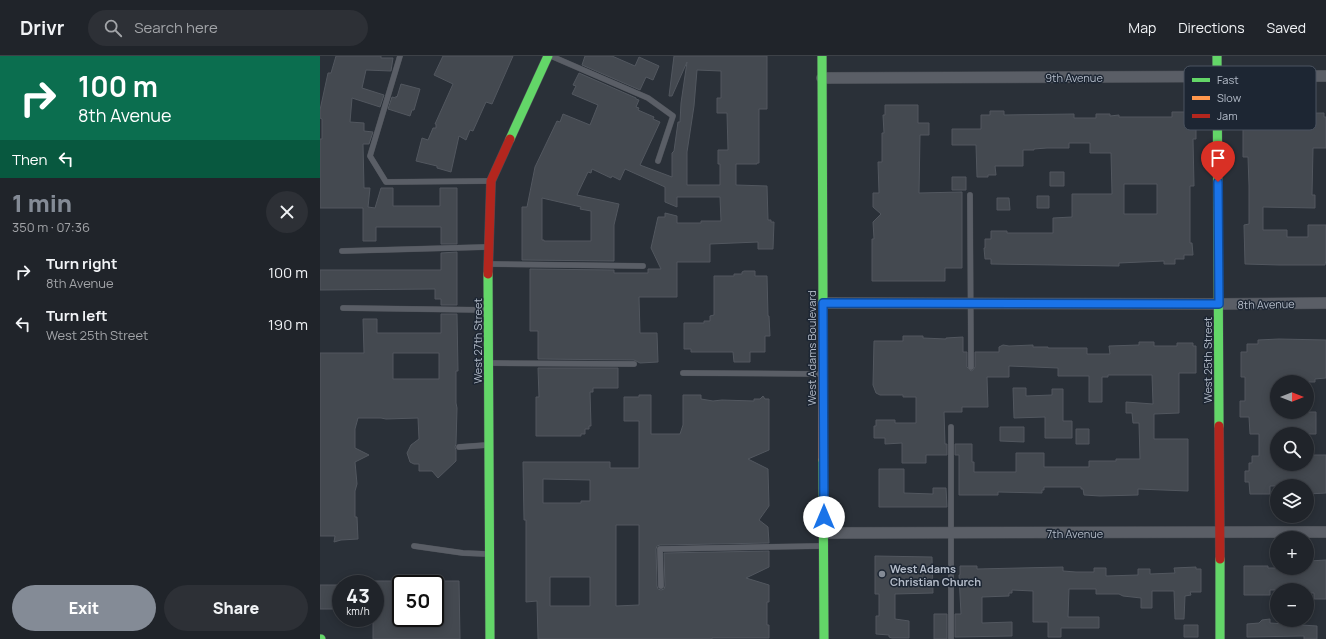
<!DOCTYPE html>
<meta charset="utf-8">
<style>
:root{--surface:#20242a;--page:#2d3036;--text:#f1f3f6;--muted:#a2a4a8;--line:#3d4147;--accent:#848b96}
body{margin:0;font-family:Manrope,sans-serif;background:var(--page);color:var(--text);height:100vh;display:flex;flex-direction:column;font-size:15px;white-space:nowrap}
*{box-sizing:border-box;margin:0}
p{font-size:13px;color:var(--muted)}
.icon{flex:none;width:22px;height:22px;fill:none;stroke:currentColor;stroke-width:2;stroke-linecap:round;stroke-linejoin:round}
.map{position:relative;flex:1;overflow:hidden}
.side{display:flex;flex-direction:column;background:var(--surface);width:320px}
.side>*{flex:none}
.top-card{background:#0b6e4f;color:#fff;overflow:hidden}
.needle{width:26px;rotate:90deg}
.fabs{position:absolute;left:950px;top:319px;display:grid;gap:8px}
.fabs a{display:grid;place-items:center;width:44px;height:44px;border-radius:50%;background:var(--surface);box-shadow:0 2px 10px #0003,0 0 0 1px var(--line);font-size:20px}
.speed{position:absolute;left:12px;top:519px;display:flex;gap:8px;font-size:20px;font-weight:700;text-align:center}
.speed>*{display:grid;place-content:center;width:52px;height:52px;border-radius:50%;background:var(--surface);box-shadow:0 2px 10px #0003,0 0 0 1px var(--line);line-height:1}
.speed small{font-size:10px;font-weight:400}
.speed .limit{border:2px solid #111;border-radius:6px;background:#fff;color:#111}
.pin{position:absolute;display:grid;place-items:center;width:34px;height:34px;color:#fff;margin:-41px -17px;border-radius:50% 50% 50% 0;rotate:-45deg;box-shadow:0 0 4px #0007}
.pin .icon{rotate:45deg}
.me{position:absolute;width:44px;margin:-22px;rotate:0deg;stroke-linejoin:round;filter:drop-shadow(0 0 3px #0008)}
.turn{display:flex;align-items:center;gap:14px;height:84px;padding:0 12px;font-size:18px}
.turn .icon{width:52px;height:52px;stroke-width:2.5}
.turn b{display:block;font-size:28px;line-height:34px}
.then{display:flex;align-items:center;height:38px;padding:0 12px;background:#0003;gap:8px;font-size:15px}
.round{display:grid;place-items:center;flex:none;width:42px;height:42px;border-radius:21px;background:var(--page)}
.headline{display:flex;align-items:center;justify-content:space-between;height:68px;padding:0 12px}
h1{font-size:24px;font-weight:800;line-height:30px;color:var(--accent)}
.cta{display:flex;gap:8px;margin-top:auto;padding:8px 12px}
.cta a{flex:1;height:46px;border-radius:24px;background:var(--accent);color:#fff;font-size:16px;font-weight:800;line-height:46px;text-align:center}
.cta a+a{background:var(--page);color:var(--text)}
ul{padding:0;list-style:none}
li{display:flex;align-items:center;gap:12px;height:52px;padding:0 12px}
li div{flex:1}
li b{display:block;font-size:15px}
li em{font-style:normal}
header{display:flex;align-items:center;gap:24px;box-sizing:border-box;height:56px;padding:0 20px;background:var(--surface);border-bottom:1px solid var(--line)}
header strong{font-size:19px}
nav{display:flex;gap:22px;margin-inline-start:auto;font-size:14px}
.search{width:280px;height:36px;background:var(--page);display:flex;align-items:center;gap:10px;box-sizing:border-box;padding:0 14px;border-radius:22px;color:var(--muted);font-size:15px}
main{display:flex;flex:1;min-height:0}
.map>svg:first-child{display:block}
</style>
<header>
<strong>Drivr</strong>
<div class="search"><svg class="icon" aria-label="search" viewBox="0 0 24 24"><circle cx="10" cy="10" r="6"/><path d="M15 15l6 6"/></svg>Search here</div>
<nav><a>Map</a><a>Directions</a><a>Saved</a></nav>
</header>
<main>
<section class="side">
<div class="top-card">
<div class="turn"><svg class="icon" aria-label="right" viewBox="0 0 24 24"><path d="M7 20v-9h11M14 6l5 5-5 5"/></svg><div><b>100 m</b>8th Avenue</div></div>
<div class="then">Then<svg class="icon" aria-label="left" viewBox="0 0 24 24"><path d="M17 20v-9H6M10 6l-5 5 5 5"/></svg></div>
</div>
<div class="headline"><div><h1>1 min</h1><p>350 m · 07:36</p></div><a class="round"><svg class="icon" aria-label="close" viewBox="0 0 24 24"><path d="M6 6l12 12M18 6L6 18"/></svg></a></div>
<ul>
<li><svg class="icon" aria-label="right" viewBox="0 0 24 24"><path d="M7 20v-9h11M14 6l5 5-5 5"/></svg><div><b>Turn right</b><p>8th Avenue</p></div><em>100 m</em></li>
<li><svg class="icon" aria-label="left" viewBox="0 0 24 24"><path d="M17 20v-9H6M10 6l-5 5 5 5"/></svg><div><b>Turn left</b><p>West 25th Street</p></div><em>190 m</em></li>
</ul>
<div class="cta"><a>Exit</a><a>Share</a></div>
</section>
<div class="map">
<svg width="1006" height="583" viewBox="0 0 1006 583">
<rect width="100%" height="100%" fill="#2a3038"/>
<!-- building -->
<path fill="#444950" stroke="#52575f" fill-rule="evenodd" d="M16,0H61V2H73L71,15L46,14L42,32L64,39L60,51L32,42L30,66L44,67V75L53,76L49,88H43L44,132H50L48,151L55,152L61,132H73V150H120V132H137V188H121V171H56V185H43V152H0V83H2V63L0,62V54L8,17H11Z
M123,0H193L172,48L166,46L153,75L150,74L146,84L139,80L131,116L117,112V110L96,105L102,82L108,84L113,72H116V68H115L133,28L114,19Z
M265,0H292L315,10L319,1L339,10L333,24L326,21L320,34L262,9Z
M354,0H447V53H439V107H437V108H416V129L447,130L448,164H451V166H454L453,193H438V186L390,188V206H357V241H319L320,277H337L338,306L320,307L314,304L218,303V275H210V213L294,214V217H328V213H341L331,192L338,161H345V157L357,160V167H381V165H401L400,141H357V151L345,146V131L305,113L300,124L292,120L291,122L272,113L271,117L268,116L257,139L299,148L294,169V205L202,204V151H207L215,111L237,65L240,66L243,58L270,69L278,49L252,38L256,30L253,29L259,17L316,42V43L319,44L316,51L319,52L318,54L334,61L333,63L340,66L320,109L352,121V97L354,95L358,66H360L361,47L367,6L352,40H349ZM377,14L401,15V42H397V57H407L408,94H398V108H400V129H367V96L374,50ZM222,142L261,151L260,153L271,155V185H224V184H222Z
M81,28L100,33L94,54H92L90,60L68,53L72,41L76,42V40L77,41Z
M565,49H598V67H609V79H600L599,137L642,136V212H625V225H552V183H554L553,166L561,158L553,151V137H559L558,106H562V77H564L563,59H565Z
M670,55H684V59L754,58V62H776V58H790V60L799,59V61H852V56H873V68H876V83H873L874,130H870V187H872L873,199H864V203H855V208H844V205L799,207V210L671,208V203H665L664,192H665V183H671V175H687V177H733V162L752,161V138H792L791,97H770V87H749V92H727L714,93V94H703V110H675L676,119H668V121H657L656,89H632V73H661V59H670ZM804,128H837V158H804Z
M1004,57V61H1006V92H993L992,139H995V152L943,151V174H967V181H988V169H1006V204L1005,209H959L925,208L924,169L929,168V130L928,101H923V58Z
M730,116H744V130H730Z
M632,121H646V134H632Z
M717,140H729V152H717Z
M677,142H689L690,154H677Z
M137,196V249H121V243H115V233L0,234V214H121V197Z
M424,215H435V220H447L448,260H449L450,280H445V296H430V306H414L413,296H371V293H364V267H384V265H390V260L394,259V220H414V218H422V216Z
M121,258H137V259L138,315H136V347L137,352L136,388L135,391L136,394V405L118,422L112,415H99V408H94L90,406L87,397L91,389L99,383L98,362L66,363L61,362H38L35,373V392L49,399L35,406L37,428L35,435V461H37L38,483L21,484L14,486L15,480H0V297H44L43,263H57V277H121ZM73,297H119V323H73Z
M583,280H603V282L626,283V282L643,281V296H647V311L651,315L653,314L655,311V296H679V291L683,289L689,290L713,289V291H728V292H767V298H790L789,290L819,289V286H834V290H857V287H873V290H876V317H859V357L834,358V383H868V435L818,433V439L780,440L764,439L763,433H761V431H724V434H722V437L678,436V439H639V399H635V388H652V406H654V416H696V397H724V411H769V405H796V403H820L819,367H813L812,357H806V346L833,348L832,319H788V321H782V346H769V320H738V312L689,310V321H667L668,351H642V356H624L625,388H627V399H606V407H582V387L565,388V382H554V370H556V364H575V367H596V341H583V339H560L556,337L553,329L554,285H583Z
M959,283L1006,284V322L995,323V326H957V356H996V378H957V408H988V399H1006V437L988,438V430H950V438H930L929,426H925V415H929V407H932V400H939V378H930L929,361H920V345H925V321H921V296H927V288H938V284Z
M218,312H298V332H273V336H270L271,370H269V373H265V378H261V380H216V341H219Z
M693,332H706V340L732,339V333H743V365H752V382H725V361L694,362Z
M319,339H331V378H360L363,369V339H381V343L393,345L402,344L434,345V343H440L443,340L445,343H449V394L428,403L448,413L449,450L439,464L448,471L449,487L340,489L337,490L336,493L337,530L338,533L341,534L344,533L345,530L344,497L449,495V511L426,522L449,529V546H447V569H449V582H392V583H218L217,545L206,546V464H204L203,406H290V412H319V365H304V341H319ZM223,423L270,424V445H261V447H223ZM296,469H319V549L296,550ZM230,521H270V550H230Z
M680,371H704V386L680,385Z
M756,373H769V388H756Z
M559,413H584V437L613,438V432H626L627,451H559Z
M555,500L612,501L613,537L575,538V563L589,565V582H572L569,581V579L556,578V560H559V538H555Z
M1006,504V543H994V537H987V534H950V539H924V510H948V512H987V507H989V505Z
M640,510H657V513L743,511V515L756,516H774V512H786V520L818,519V513H830V518L855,517L854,512L876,511V513H881V536H870L871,539L865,540L864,563H855L854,535H832V552H821V542L803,540L799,538H776V533H749L748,561H779V572H741V581H728V566H713V535L692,534V537H689V540L662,541V567L692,566V580L635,581V558H641L639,519H640Z
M55,525H81V562H115V525H139L140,583H53V562H55Z
M0,529H21V553H0Z
M614,558H627V583H614Z
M950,563V567L997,570V583H984V580L927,581V568L939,567L942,564Z
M864,569H878V581H864Z"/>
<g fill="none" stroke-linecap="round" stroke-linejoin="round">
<!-- lane casing -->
<g stroke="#484c53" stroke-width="6">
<path id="lane" d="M80,0L50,100L66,126L169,125
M231,0L328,42L353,60L338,105
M650,139L651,311
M22,195L167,191
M169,208L323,210
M23,252L166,254
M169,307L314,308
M363,317L501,318
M631,371V583
M139,391L167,389
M94,490L143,497L167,498
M341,530L340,493L502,490"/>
</g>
<!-- street casing -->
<g stroke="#484c53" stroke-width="12">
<path id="street" d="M502,22L1006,20
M503,247L899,248L1006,247
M504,477L1006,476"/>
</g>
<!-- fast casing -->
<g stroke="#484c53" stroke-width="10">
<path id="fast" d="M502,0L503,251
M897,0L899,370
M190,83L228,0
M168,218L170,583
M503,404L504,583
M900,503V583
M0,583H1"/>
</g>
<!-- slow casing -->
<g stroke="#484c53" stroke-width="10">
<path id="slow" d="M503,251V404"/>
</g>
<!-- jam casing -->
<g stroke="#484c53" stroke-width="10">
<path id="jam" d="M168,218L171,125L190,83
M899,370L900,503"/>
</g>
<!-- lane -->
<use href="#lane" stroke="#5a5e66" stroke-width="5.5"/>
<!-- street -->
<use href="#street" stroke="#5a5e66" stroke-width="11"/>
<!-- fast -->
<use href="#fast" stroke="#63d668" stroke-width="9"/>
<!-- slow -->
<use href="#slow" stroke="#ff974d" stroke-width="9"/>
<!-- jam -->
<use href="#jam" stroke="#b3261e" stroke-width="9"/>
</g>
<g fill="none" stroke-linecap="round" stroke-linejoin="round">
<!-- route casing -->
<g stroke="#114b97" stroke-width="10">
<path id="route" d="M504,461L503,247L899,248L898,126"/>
</g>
<!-- route -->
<use href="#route" stroke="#1a73e8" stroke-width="7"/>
</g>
<!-- markers -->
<circle fill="#848b96" stroke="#1d2633" stroke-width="1.5" cx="562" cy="518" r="4"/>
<g text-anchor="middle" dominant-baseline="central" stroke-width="3" stroke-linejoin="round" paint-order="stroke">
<!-- street labels -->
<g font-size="11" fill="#b4bcc9" stroke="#1d2633">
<text x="754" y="21">9th Avenue</text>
<text transform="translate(946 248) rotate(-1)">8th Avenue</text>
<text transform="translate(157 285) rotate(-90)">West 27th Street</text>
<text transform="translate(491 292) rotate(-90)">West Adams Boulevard</text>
<text transform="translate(887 304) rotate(-90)">West 25th Street</text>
<text x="755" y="477">7th Avenue</text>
</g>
<!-- poi labels -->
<g font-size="11" font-weight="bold" fill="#b4bcc9" stroke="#1d2633" text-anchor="start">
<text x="570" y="512">West Adams<tspan x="570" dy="13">Christian Church</tspan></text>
</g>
</g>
<!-- legend -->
<rect x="864" y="10" width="132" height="64" rx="6" fill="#1d2633" stroke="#4a5360" stroke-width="1"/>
<rect x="872" y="22" width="18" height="4" fill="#63d668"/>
<rect x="872" y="40" width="18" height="4" fill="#ff974d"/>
<rect x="872" y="58" width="18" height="4" fill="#b3261e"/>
<g font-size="11" fill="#b4bcc9">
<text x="897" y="28">Fast</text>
<text x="897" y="46">Slow</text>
<text x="897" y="64">Jam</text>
</g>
</svg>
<div class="fabs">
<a><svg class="needle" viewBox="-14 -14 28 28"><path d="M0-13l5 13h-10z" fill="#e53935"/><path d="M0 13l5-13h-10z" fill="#a2a4a8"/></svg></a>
<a><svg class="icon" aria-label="search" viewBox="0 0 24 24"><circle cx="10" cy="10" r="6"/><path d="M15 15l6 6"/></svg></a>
<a><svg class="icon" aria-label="layers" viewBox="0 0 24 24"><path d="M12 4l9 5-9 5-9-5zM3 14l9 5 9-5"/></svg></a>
<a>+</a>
<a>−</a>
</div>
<div class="speed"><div>43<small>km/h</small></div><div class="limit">50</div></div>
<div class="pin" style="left:898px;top:126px;background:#d93025"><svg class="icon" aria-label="arrive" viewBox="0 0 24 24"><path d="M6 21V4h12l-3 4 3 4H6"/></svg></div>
<svg class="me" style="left:504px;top:461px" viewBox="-20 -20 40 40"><circle r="19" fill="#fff"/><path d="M0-13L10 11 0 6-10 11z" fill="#1a73e8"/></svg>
</div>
</main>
